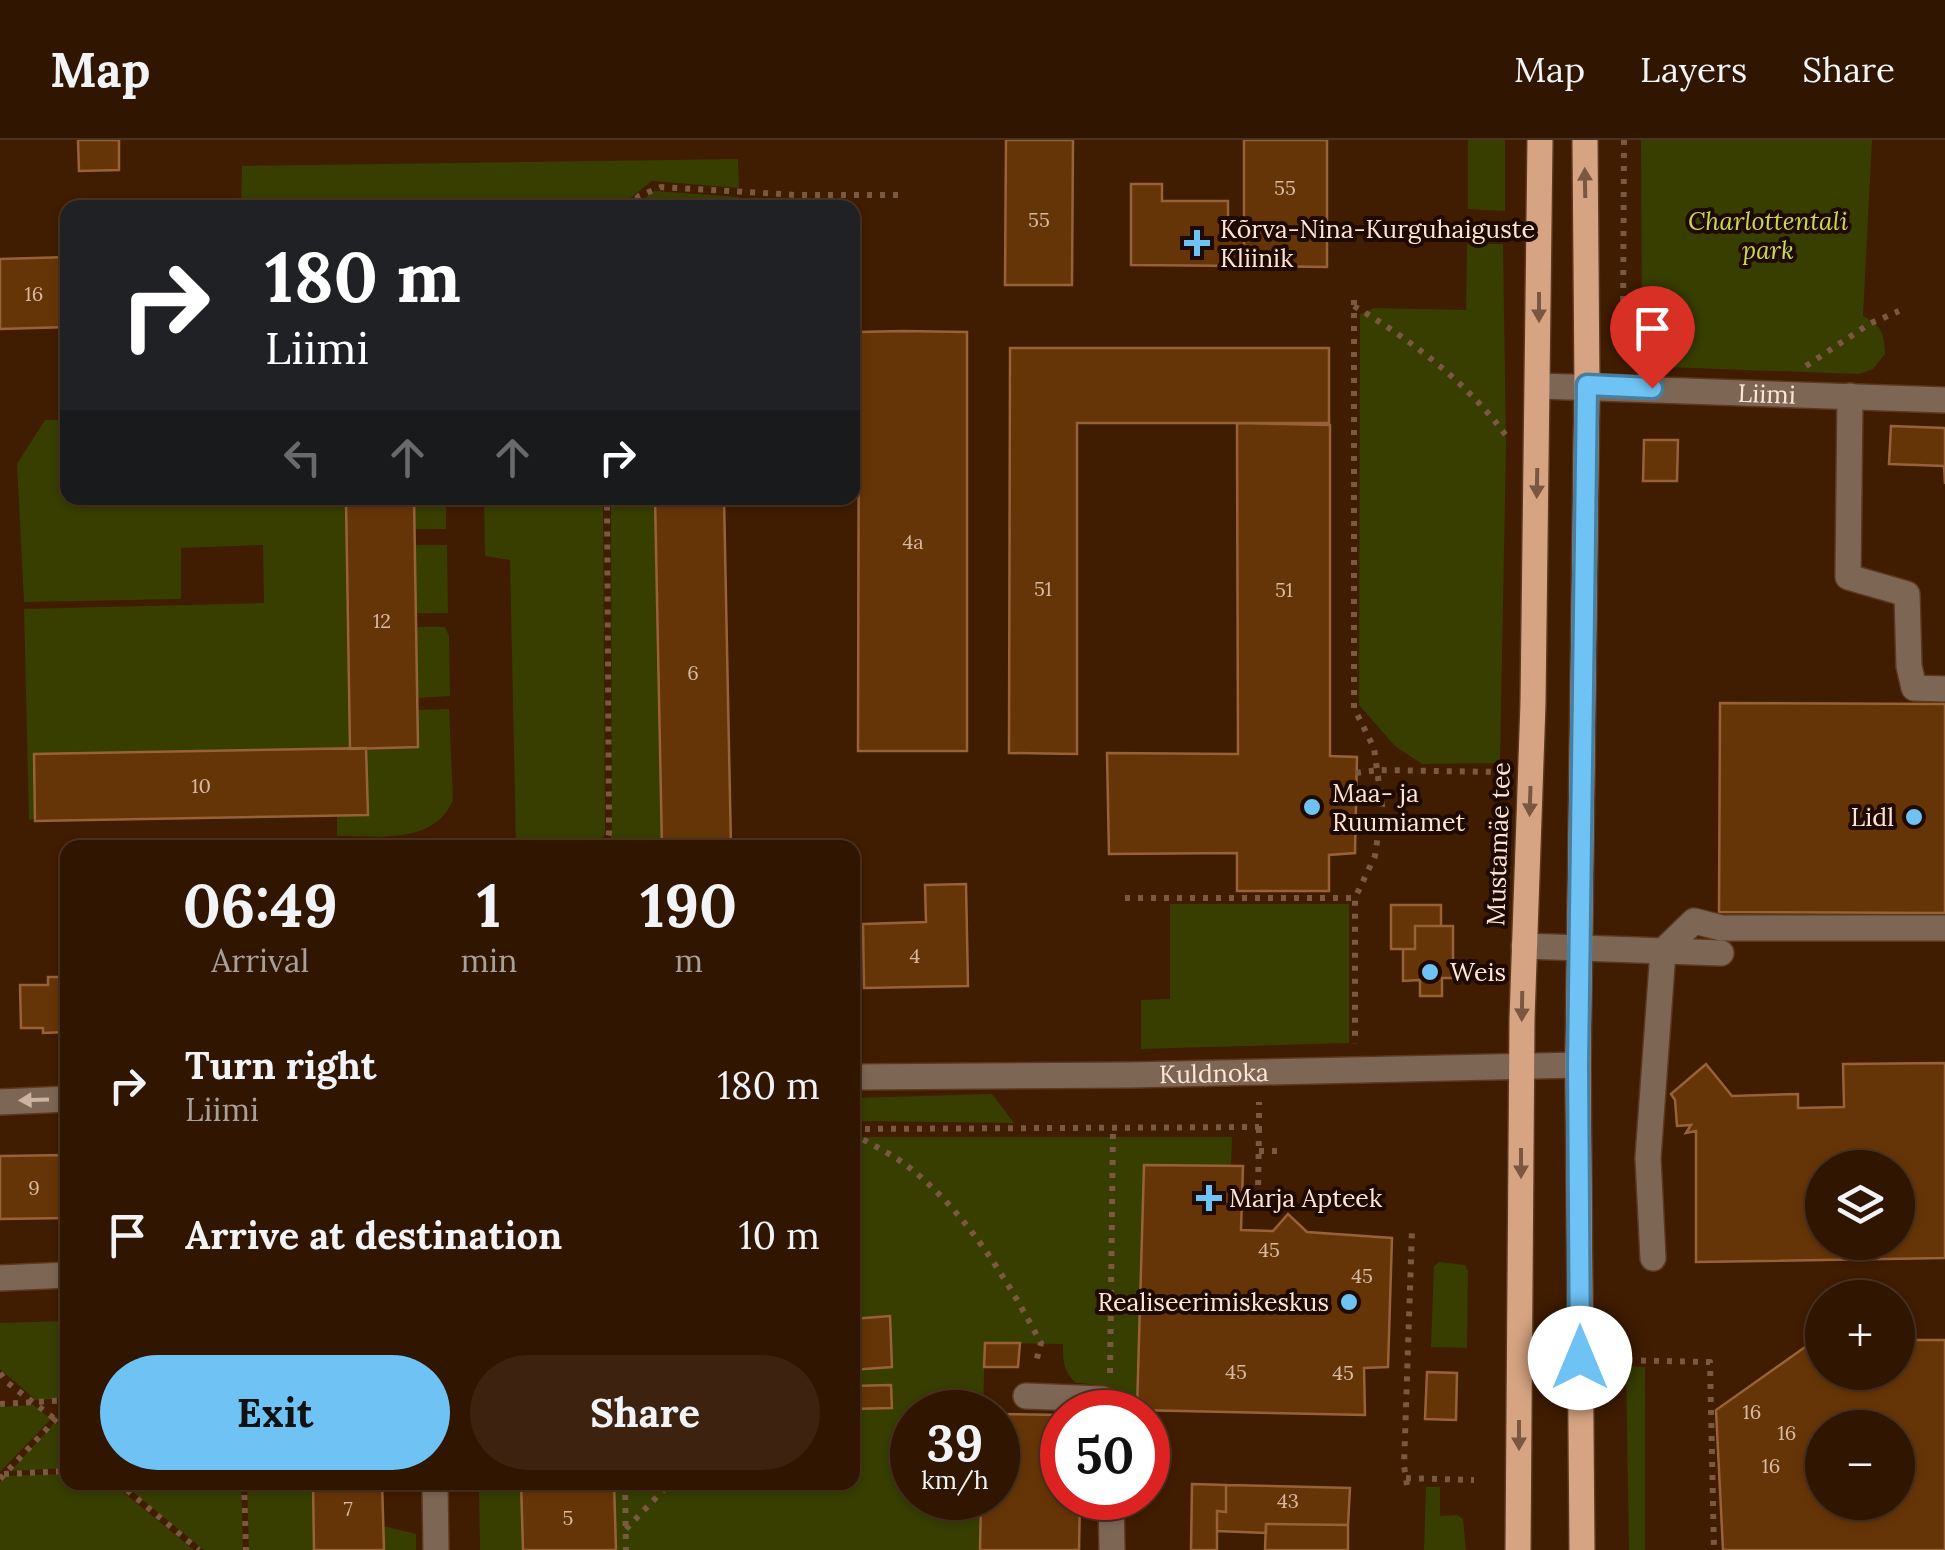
<!DOCTYPE html>
<meta charset="utf-8">
<style>
:root{--surface:#301500;--page:#3c220f;--text:#f1f3f6;--muted:#a89f99;--line:#4b3422;--accent:#6ec2f4}
body{margin:0;font-family:Lora,serif;background:var(--page);color:var(--text);height:100vh;display:flex;flex-direction:column;font-size:38px;white-space:nowrap}
*{box-sizing:border-box;margin:0}
p{font-size:32px;color:var(--muted)}
.icon{flex:none;width:55px;height:55px;fill:none;stroke:currentColor;stroke-width:2;stroke-linecap:round;stroke-linejoin:round}
.map{position:relative;flex:1;overflow:hidden}
.panel{position:absolute;left:60px;top:700px;width:800px;height:650px;display:flex;flex-direction:column;background:var(--surface);border-radius:20px;box-shadow:0 2px 8px #0004,0 0 0 2px var(--line)}
.panel>*{flex:none}
.top-card{position:absolute;left:60px;top:60px;width:800px;height:305px;border-radius:20px;box-shadow:0 2px 8px #0004,0 0 0 2px var(--line);background:#202124;color:#fff;overflow:hidden}
.buttons{position:absolute;left:1805px;top:1010px;display:grid;gap:20px}
.buttons a{display:grid;place-items:center;width:110px;height:110px;border-radius:50%;background:var(--surface);box-shadow:0 2px 8px #0004,0 0 0 2px var(--line);font-size:50px}
.speed{position:absolute;left:890px;top:1250px;display:flex;gap:20px;font-size:50px;font-weight:700;text-align:center}
.speed>*{display:grid;place-content:center;width:130px;height:130px;border-radius:50%;background:var(--surface);box-shadow:0 2px 8px #0004,0 0 0 2px var(--line);line-height:1}
.speed small{font-size:25px;font-weight:400}
.speed .limit{border:15px solid #d22;background:#fff;color:#111}
.pin{position:absolute;display:grid;place-items:center;width:85px;height:85px;color:#fff;margin:-102px -42px;border-radius:50% 50% 50% 0;rotate:-45deg;box-shadow:0 0 10px #0007}
.pin .icon{rotate:45deg}
.me{position:absolute;width:110px;margin:-55px;rotate:0deg;stroke-linejoin:round;filter:drop-shadow(0 0 8px #0008)}
.turn{display:flex;align-items:center;gap:35px;height:210px;padding:0 40px;font-size:45px}
.turn .icon{width:130px;height:130px;stroke-width:2.5}
.turn b{display:block;font-size:70px;line-height:85px}
.lanes{display:flex;align-items:center;height:95px;padding:0 40px;background:#0003;justify-content:center;gap:50px;direction:ltr}
.lanes .off{opacity:.35}
.eta{display:flex;justify-content:space-evenly;align-items:center;height:170px;text-align:center}
.eta b{font-size:60px;font-weight:800;line-height:70px}
.primary-button{display:flex;gap:20px;margin-top:auto;padding:20px 40px}
.primary-button a{flex:1;height:115px;border-radius:60px;background:var(--accent);color:#111;font-size:40px;font-weight:800;line-height:115px;text-align:center}
.primary-button a+a{background:var(--page);color:var(--text)}
ul{padding:0;list-style:none}
li{display:flex;align-items:center;gap:30px;height:150px;padding:0 40px}
li div{flex:1}
li b{display:block;font-size:38px}
li em{font-style:normal}
header{display:flex;align-items:center;gap:60px;box-sizing:border-box;height:140px;padding:0 50px;background:var(--surface);border-bottom:2px solid var(--line)}
header strong{font-size:48px}
nav{display:flex;gap:55px;margin-inline-start:auto;font-size:35px}
.map>svg:first-child{display:block}
</style>
<header>
<strong>Map</strong>
<nav><a>Map</a><a>Layers</a><a>Share</a></nav>
</header>
<div class="map">
<svg width="1945" height="1410" viewBox="0 0 1945 1410">
<rect width="100%" height="100%" fill="#401c00"/>
<!-- green -->
<path fill="#373e00" d="M1468,0H1505V71L1468,69Z
M1641,0H1872L1863,176C1882,185 1884,194 1885,214L1873,229L1859,234L1666,227L1642,184Z
M738,19L739,48L652,41L619,67H241L242,26Z
M654,51L739,57L740,67H633Z
M1467,104H1503L1506,305L1500,623L1422,624L1395,606L1359,565L1360,174L1374,168L1466,170Z
M45,280H67L68,358H346L350,609L29,680L24,469L264,463L263,405L181,408V459L24,462L17,324Z
M414,358H446V389H414Z
M484,358H603L605,692L601,707H516L510,420L485,416Z
M611,358H655L662,707L609,708L612,692Z
M415,405H447L448,473H416Z
M416,487H445L449,496L450,556L417,558Z
M449,569L453,660C435,705 376,696 337,696V675H368L366,608L417,607V570Z
M1170,764H1349V903L1141,909V860L1170,859Z
M992,954L1014,983L853,981V958Z
M853,997H1232L1231,1026H1144L1139,1272H1126C1113,1251 1102,1243 1076,1243C1063,1231 1063,1221 1063,1204L985,1203L983,1272H912V1358H981L980,1410H616L614,1344L852,1342Z
M1439,1122L1465,1125L1468,1131L1467,1208L1431,1207L1434,1126Z
M67,1181V1258L36,1260L0,1229V1183Z
M1626,1226L1645,1227V1410H1629Z
M33,1265L51,1279L0,1332V1267Z
M55,1282L67,1291V1328L11,1331Z
M67,1334L68,1342L112,1343L194,1410H0V1342L5,1336Z
M122,1343H241L243,1410H204Z
M247,1343H313L314,1410H249Z
M479,1343H521L523,1410H480Z
M1426,1347H1440V1376L1457,1375L1463,1379L1466,1410H1424Z
M383,1386L416,1394V1410H384Z"/>
<!-- building -->
<path fill="#663507" stroke="#97623a" stroke-width="2.5" fill-rule="evenodd" d="M78,0H119V30L79,31Z
M1006,0H1073L1072,145H1005Z
M1244,0H1327V127L1244,126Z
M1131,44H1162V61H1228V93H1244V126L1131,125Z
M68,117V187L0,189V119Z
M903,191L967,192V611H858L859,192Z
M1010,208H1329V283H1077V614L1009,613Z
M1237,283L1330,285V616L1357,617L1355,713L1329,715V751H1237V713L1109,714L1107,613L1238,614Z
M1891,286L1945,288V344L1944,326L1889,324Z
M1644,300H1678L1677,341H1643Z
M346,358H414L418,607L350,609Z
M655,358H724L731,708H662Z
M1720,563L1945,564V773L1719,772Z
M366,608L368,675L35,681L34,614Z
M966,744L968,846L864,848L863,784L926,782L925,745Z
M1391,765H1441V786H1415V809H1391Z
M1415,786H1453V838H1442V856H1420V840L1403,841V809H1415Z
M48,837H61L62,844H68V892L43,893V888H21L20,845H48Z
M1945,923V1118L1696,1122V991L1686,993L1691,985L1677,986L1675,960L1671,954L1706,924L1732,956L1798,954V968L1844,967L1843,924ZM1822,1028H1898V1102H1822Z
M68,1015V1078L0,1079V1016Z
M1144,1025L1243,1026L1241,1090L1273,1091L1288,1074L1307,1092L1392,1098L1388,1227L1364,1228L1365,1275L1137,1270Z
M890,1176L892,1227L852,1230V1179Z
M1815,1200H1822V1232H1898V1200H1945V1410H1723L1716,1270ZM1822,1288H1898V1362H1822Z
M985,1203H1020L1018,1227H984Z
M1427,1232L1457,1233L1456,1280L1425,1279Z
M891,1245L892,1268L852,1269V1246Z
M998,1274L1062,1275V1358H1080L1079,1410H980L981,1358H998Z
M313,1342H382L384,1410H314Z
M521,1342H614L616,1410H523Z
M1192,1344L1226,1345V1372L1217,1371V1410H1191Z
M1226,1345L1350,1348L1348,1385L1266,1384V1393L1217,1391V1371L1226,1372Z
M1266,1384L1348,1385V1410H1265Z"/>
<g fill="none" stroke-linecap="round" stroke-linejoin="round">
<!-- minor casing -->
<g stroke="#5b381e" stroke-width="28">
<g id="minor">
<path id="s1" d="M1539,246L1945,260"/>
<path d="M1850,256L1848,437L1907,454L1909,526L1914,548L1945,549"/>
<path d="M1524,806L1721,813"/>
<path id="s2" d="M852,937L1130,935L1578,925"/>
<path d="M0,962L68,959"/>
<path d="M1653,1118L1648,1018L1663,811L1694,781L1722,788H1945"/>
<path d="M0,1138L68,1135"/>
<path d="M1026,1256L1102,1259L1108,1272"/>
<path d="M435,1342L436,1410"/>
<path d="M1111,1358L1112,1410"/>
</g>
</g>
<!-- major casing -->
<g stroke="#5b381e" stroke-width="28">
<path id="major" d="M1518,1410L1522,879L1533,563L1540,0
M1582,1410L1578,925L1587,245L1585,0"/>
</g>
<!-- path -->
<path stroke="#795940" stroke-width="6" stroke-dasharray="5 8" stroke-linecap="butt" d="M1624,0L1623,188L1648,220
M627,68L639,56L661,47L796,55H900
M1354,160V568L1374,608L1382,666L1375,716L1355,758V904
M1354,166C1411,200 1468,243 1507,297
M1806,226L1869,184L1899,171
M1356,633L1377,630L1501,632
M605,708L609,693L607,358
M1125,758H1355
M852,989L1259,987V962
M852,993C870,1004 890,1013 906,1025C966,1071 1006,1138 1041,1203L1035,1226
M1259,1011H1279
M1243,1056H1258L1259,987
M1615,1220L1710,1222L1714,1410
M0,1233L8,1243L68,1289
M1110,1233L1113,989
M0,1264L68,1260
M4,1334L68,1331
M1406,1338L1474,1340
M0,1339L68,1266
M117,1342L199,1410
M244,1342L246,1410
M625,1342L626,1410
M1407,1345L1404,1326L1412,1089
M626,1389L671,1342"/>
<!-- minor -->
<use href="#minor" stroke="#7e6655" stroke-width="25"/>
<!-- major -->
<use href="#major" stroke="#d6a482" stroke-width="25"/>
</g>
<!-- one-way arrows -->
<defs><path id="oneway-solid" d="M-6-.8H1V-3.2L6.5 0L1 3.2V.8H-6Z" transform="scale(2.5)"/></defs>
<g fill="#7a5741">
<use href="#oneway-solid" transform="translate(1585 43) rotate(-91)"/>
<use href="#oneway-solid" transform="translate(1539 167) rotate(90)"/>
<use href="#oneway-solid" transform="translate(1537 343) rotate(91)"/>
<use href="#oneway-solid" transform="translate(1530 661) rotate(92)"/>
<use href="#oneway-solid" transform="translate(1522 866) rotate(91)"/>
<use href="#oneway-solid" transform="translate(1521 1023) rotate(90)"/>
<use href="#oneway-solid" transform="translate(1519 1295) rotate(90)"/>
</g>
<use fill="#cbb2a2" href="#oneway-solid" transform="translate(34 960) rotate(178)"/>
<g fill="none" stroke-linecap="round" stroke-linejoin="round">
<!-- route casing -->
<g stroke="#487e9f" stroke-width="25">
<path id="route" d="M1580,1218L1578,925L1587,245L1652,248"/>
</g>
<!-- route -->
<use href="#route" stroke="#6ec2f4" stroke-width="18"/>
</g>
<!-- markers -->
<g fill="#6ec2f4" stroke="#1e0a00" stroke-width="4">
<path d="M1192 88h10v10h10v10h-10v10h-10v-10h-10v-10h10z"/>
<circle cx="1312" cy="667" r="10"/>
<circle cx="1914" cy="677" r="10"/>
<circle cx="1430" cy="832" r="10"/>
<path d="M1204 1043h10v10h10v10h-10v10h-10v-10h-10v-10h10z"/>
<circle cx="1349" cy="1162" r="10"/>
</g>
<g text-anchor="middle" dominant-baseline="central" stroke-width="8" stroke-linejoin="round" paint-order="stroke">
<!-- number labels -->
<g font-size="20" fill="#d8b9a2">
<text x="1285" y="47">55</text>
<text x="1039" y="79">55</text>
<text x="34" y="153">16</text>
<text x="913" y="401">4a</text>
<text x="1043" y="448">51</text>
<text x="1284" y="449">51</text>
<text x="382" y="480">12</text>
<text x="693" y="532">6</text>
<text x="201" y="645">10</text>
<text x="915" y="815">4</text>
<text x="34" y="1047">9</text>
<text x="1269" y="1109">45</text>
<text x="1362" y="1135">45</text>
<text x="1236" y="1231">45</text>
<text x="1343" y="1232">45</text>
<text x="1752" y="1271">16</text>
<text x="1787" y="1292">16</text>
<text x="1771" y="1325">16</text>
<text x="1288" y="1360">43</text>
<text x="348" y="1368">7</text>
<text x="568" y="1377">5</text>
</g>
<!-- park labels -->
<g font-size="25" font-style="italic" fill="#c8da53" stroke="#1e0a00">
<text x="1768" y="81">Charlottentali<tspan x="1768" dy="29">park</tspan></text>
</g>
<!-- poi labels -->
<g font-size="25" fill="#fee5d5" stroke="#1e0a00" text-anchor="start">
<text x="1220" y="89">Kõrva-Nina-Kurguhaiguste<tspan x="1220" dy="29">Kliinik</tspan></text>
<text x="1332" y="653">Maa- ja<tspan x="1332" dy="29">Ruumiamet</tspan></text>
<text x="1894" y="677" text-anchor="end">Lidl</text>
<text x="1450" y="832">Weis</text>
<text x="1229" y="1058">Marja Apteek</text>
<text x="1329" y="1162" text-anchor="end">Realiseerimiskeskus</text>
</g>
<!-- street labels -->
<g font-size="25" fill="#fee5d5" stroke="#1e0a00">
<text stroke="none"><textPath href="#s1" startOffset="228">Liimi</textPath></text>
<text transform="translate(1498 704) rotate(-88)">Mustamäe tee</text>
<text stroke="none"><textPath href="#s2" startOffset="362">Kuldnoka</textPath></text>
</g>
</g>
</svg>
<div class="buttons">
<a><svg class="icon" aria-label="layers" viewBox="0 0 24 24"><path d="M12 4l9 5-9 5-9-5zM3 14l9 5 9-5"/></svg></a>
<a>+</a>
<a>−</a>
</div>
<div class="speed"><div>39<small>km/h</small></div><div class="limit">50</div></div>
<div class="pin" style="left:1652px;top:248px;background:#d93025"><svg class="icon" aria-label="arrive" viewBox="0 0 24 24"><path d="M6 21V4h12l-3 4 3 4H6"/></svg></div>
<svg class="me" style="left:1580px;top:1218px" viewBox="-20 -20 40 40"><circle r="19" fill="#fff"/><path d="M0-13L10 11 0 6-10 11z" fill="#6ec2f4"/></svg>
<div class="top-card">
<div class="turn"><svg class="icon" aria-label="right" viewBox="0 0 24 24"><path d="M7 20v-9h11M14 6l5 5-5 5"/></svg><div><b>180 m</b>Liimi</div></div>
<div class="lanes"><svg class="icon off" aria-label="left" viewBox="0 0 24 24"><path d="M17 20v-9H6M10 6l-5 5 5 5"/></svg><svg class="icon off" aria-label="ahead" viewBox="0 0 24 24"><path d="M12 20V5M6 11l6-6 6 6"/></svg><svg class="icon off" aria-label="ahead" viewBox="0 0 24 24"><path d="M12 20V5M6 11l6-6 6 6"/></svg><svg class="icon" aria-label="right" viewBox="0 0 24 24"><path d="M7 20v-9h11M14 6l5 5-5 5"/></svg></div>
</div>
<section class="panel">
<div class="eta">
<div><b>06:49</b><p>Arrival</p></div>
<div><b>1</b><p>min</p></div>
<div><b>190</b><p>m</p></div>
</div>
<ul>
<li><svg class="icon" aria-label="right" viewBox="0 0 24 24"><path d="M7 20v-9h11M14 6l5 5-5 5"/></svg><div><b>Turn right</b><p>Liimi</p></div><em>180 m</em></li>
<li><svg class="icon" aria-label="arrive" viewBox="0 0 24 24"><path d="M6 21V4h12l-3 4 3 4H6"/></svg><div><b>Arrive at destination</b></div><em>10 m</em></li>
</ul>
<div class="primary-button"><a>Exit</a><a>Share</a></div>
</section>
</div>
